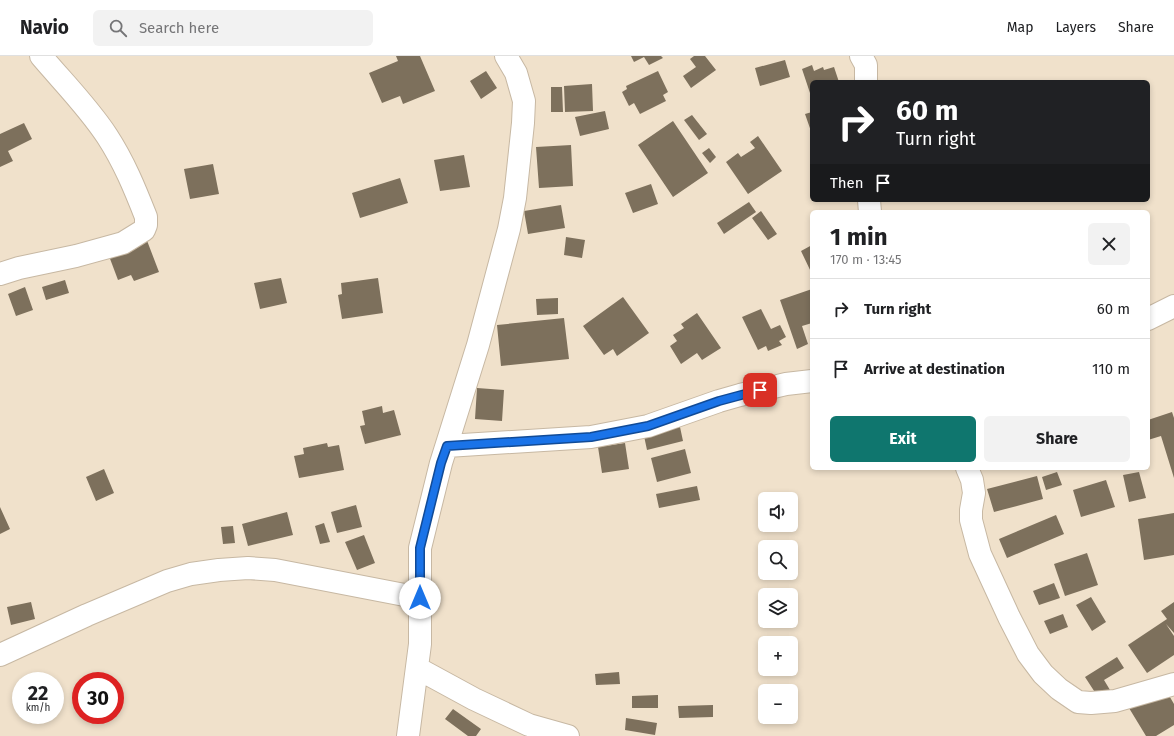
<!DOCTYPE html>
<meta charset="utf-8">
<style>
:root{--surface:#fff;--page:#f2f2f2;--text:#202124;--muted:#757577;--line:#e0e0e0;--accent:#0f766e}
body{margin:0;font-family:"Fira Sans",sans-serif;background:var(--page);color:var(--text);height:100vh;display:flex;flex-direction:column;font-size:15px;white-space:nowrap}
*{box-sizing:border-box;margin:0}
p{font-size:13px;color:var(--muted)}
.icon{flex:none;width:22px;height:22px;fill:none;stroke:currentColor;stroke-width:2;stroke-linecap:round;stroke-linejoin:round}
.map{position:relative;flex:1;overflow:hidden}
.side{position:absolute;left:810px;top:154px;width:340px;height:260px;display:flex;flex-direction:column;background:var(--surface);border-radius:6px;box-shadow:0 2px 6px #0003}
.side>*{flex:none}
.top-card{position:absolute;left:810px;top:24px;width:340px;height:122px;border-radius:6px;box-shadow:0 2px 6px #0003;background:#202124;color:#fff;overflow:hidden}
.buttons{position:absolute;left:758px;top:436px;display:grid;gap:8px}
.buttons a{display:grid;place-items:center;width:40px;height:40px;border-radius:6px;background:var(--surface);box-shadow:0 2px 6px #0003;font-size:20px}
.speed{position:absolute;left:12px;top:616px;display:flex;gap:8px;font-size:20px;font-weight:700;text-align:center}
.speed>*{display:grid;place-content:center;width:52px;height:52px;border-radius:50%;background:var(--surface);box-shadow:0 2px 6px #0003;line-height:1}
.speed small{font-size:10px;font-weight:400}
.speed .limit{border:6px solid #d22;background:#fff;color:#111}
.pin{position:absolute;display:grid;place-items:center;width:34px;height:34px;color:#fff;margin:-17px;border-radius:8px;box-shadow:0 2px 6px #0006}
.me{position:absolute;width:44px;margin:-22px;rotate:0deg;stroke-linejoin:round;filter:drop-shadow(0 0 3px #0008)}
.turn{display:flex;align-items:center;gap:14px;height:84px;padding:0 20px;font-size:18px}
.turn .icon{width:52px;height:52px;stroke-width:2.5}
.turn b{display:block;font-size:28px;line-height:34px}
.then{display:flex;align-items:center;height:38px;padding:0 20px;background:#0003;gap:8px;font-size:15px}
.round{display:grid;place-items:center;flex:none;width:42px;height:42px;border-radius:6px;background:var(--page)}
.head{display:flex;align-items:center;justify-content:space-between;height:68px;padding:0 20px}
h1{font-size:24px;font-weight:700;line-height:30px}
.primary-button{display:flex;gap:8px;margin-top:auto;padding:8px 20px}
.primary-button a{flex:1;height:46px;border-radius:6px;background:var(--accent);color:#fff;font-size:16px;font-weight:700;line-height:46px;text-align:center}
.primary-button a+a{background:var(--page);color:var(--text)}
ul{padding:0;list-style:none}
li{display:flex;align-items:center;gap:12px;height:60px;padding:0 20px;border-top:1px solid var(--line)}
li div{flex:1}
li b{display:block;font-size:15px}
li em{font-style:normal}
header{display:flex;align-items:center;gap:24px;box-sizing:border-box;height:56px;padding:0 20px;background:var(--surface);border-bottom:1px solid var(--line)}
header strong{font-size:19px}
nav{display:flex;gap:22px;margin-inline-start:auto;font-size:14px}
.search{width:280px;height:36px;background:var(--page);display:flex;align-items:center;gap:10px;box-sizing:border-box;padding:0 14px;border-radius:6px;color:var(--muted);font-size:15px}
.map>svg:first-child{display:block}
</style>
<header>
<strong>Navio</strong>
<div class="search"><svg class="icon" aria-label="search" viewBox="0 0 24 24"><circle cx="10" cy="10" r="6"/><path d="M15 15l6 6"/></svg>Search here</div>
<nav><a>Map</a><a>Layers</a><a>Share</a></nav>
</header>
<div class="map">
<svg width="1174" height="680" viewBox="0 0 1174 680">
<rect width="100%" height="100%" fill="#f0e1cb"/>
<!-- building -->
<path fill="#7d705c" d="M396,0H420L435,35L403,48L400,40L382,47L369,17L398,5Z
M631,0H661L663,2L649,9L644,1L634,6Z
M694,0H705L716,14L691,32L683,20L696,11L690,3Z
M785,4L790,21L760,30L755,12Z
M812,9L814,15L823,11L824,14L834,11L839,26H812V36L810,37L802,13Z
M486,15L497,32L481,43L470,25Z
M658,15L668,36L663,39L666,45L640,58L634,47L629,50L622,36L627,33L626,30Z
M592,28L593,55L565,56L564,30Z
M551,31H562L563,56H551Z
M605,55L609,73L580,80L575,61Z
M812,56V78L805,58Z
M692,59L707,78L699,84L684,64Z
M673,65L708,117L673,141L638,89Z
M24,67L32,83L8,95L13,105L0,111V78Z
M758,80L782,115L748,138L726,106L738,97L741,101L755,92L750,86Z
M571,89L573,130L539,132L536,91Z
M709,92L716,101L710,107L702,97Z
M464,99L470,131L440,135L434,104Z
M213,108L219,138L190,143L184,113Z
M400,122L408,147L360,162L352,137Z
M651,128L658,148L633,157L625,137Z
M749,146L756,156L724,178L717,167Z
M561,149L565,172L528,178L524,155Z
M761,155L777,178L768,184L752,162Z
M566,181L585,184L582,202L564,199Z
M146,182L159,216L134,225L131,219L118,224L109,200Z
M812,189V218L801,195Z
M281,222L287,247L260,253L254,227Z
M378,222L383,257L342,263L338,239L342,238L341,227Z
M65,224L69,237L46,244L42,231Z
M25,231L33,254L16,260L8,238Z
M812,233V267L802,270L808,288L797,293L780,244Z
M623,241L649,277L617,300L613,293L604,299L583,270Z
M558,242V258L537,259L536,243Z
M761,253L771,273L780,269L786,281L779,285L782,289L768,295L766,290L758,294L742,261Z
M697,257L721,292L702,304L697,297L681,308L670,290L677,285L673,279L684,272L681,268Z
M564,262L569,303L501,310L497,269Z
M477,332L504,334L502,365L475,363Z
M382,350L383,357L394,354L401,379L365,388L360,370L365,369L362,355Z
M1172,356L1174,362V422L1161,380L1148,384V364Z
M680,371L683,385L647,394L644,380Z
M327,387L328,391L339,389L344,414L299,422L294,400L304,398L303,392Z
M625,387L629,413L602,417L598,391Z
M685,393L691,417L657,426L651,402Z
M104,413L114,437L96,445L86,421Z
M1057,416L1062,429L1046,434L1042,421Z
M1139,416L1146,442L1129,446L1123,419Z
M1037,420L1043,443L994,456L987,433Z
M1106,424L1115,451L1081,461L1073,434Z
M697,430L700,444L659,452L656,438Z
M356,449L362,471L337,477L331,456Z
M0,451L10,473L0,478Z
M287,456L293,479L248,490L242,468Z
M1174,457V499L1144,504L1138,463Z
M1056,459L1064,478L1007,502L999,483Z
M324,467L330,486L320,488L315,470Z
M233,470L235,487L223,488L221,471Z
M364,479L375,507L357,514L345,486Z
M1087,497L1098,529L1065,540L1054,508Z
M1054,527L1060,542L1039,549L1033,535Z
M1091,541L1106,566L1092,575L1076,549Z
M31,546L35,563L11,569L7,551Z
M1174,546V577L1166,568L1174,580V599L1147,617L1128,589L1167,563L1161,555Z
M1063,558L1068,571L1050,578L1044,565Z
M1117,601L1124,612L1104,624L1110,634L1098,641L1085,621Z
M619,616L620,628L596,629L595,618Z
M1164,631L1174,648V669L1156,680H1146L1129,652Z
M658,639V652H632V640Z
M713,649V661L679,662L678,650Z
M453,653L481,673L476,680H468L445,663Z
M626,662L657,667L655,679L625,674Z"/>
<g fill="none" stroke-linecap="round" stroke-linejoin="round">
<!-- minor casing -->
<g stroke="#c7b8a3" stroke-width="24">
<path id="minor" d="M861,0L866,9V26
M869,144L870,156
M0,218L19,212L76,200L123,187L144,174L146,169V161C135,133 124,106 107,80C88,51 63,26 41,0
M1148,263L1174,250
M447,390L591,381L648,370L719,345L740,339L786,328L812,325
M967,412L972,424L974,437L971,454V464L980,498L1009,561L1028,598L1043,618L1059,633L1078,646L1091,647L1115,645L1174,628
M0,599L87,559L167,525L191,518L219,514L248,512L275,514L420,542
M417,612L474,643L529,669L568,680
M408,680L420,588V492L441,407L478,289L509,173L515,142L523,67L524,45L516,17L506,0"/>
</g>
<!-- minor -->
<use href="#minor" stroke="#fff" stroke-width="22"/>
</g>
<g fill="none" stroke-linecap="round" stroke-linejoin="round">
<!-- route casing -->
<g stroke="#114b97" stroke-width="10">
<path id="route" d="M420,542V492L441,407L447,390L591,381L648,370L719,345L760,334"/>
</g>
<!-- route -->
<use href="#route" stroke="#1a73e8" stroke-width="7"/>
</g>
</svg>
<div class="buttons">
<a><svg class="icon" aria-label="sound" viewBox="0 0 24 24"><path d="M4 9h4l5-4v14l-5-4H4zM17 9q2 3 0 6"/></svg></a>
<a><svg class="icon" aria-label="search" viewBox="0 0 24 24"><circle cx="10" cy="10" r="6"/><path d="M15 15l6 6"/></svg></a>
<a><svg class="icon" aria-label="layers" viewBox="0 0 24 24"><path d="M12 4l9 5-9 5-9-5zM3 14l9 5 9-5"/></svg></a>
<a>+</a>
<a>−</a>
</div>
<div class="speed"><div>22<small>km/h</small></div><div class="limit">30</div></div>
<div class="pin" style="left:760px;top:334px;background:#d93025"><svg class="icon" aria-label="arrive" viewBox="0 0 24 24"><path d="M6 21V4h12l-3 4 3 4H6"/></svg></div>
<svg class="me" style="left:420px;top:542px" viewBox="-20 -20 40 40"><circle r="19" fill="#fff"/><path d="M0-13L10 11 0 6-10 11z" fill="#1a73e8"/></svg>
<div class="top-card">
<div class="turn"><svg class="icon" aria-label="right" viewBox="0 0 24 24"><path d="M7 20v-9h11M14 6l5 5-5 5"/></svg><div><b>60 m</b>Turn right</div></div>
<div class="then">Then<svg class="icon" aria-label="arrive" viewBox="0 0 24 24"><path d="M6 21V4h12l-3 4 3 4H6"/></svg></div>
</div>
<section class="side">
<div class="head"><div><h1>1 min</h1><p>170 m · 13:45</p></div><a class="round"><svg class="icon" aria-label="close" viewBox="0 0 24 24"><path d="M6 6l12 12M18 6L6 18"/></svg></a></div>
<ul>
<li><svg class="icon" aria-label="right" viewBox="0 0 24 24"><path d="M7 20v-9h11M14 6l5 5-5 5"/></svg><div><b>Turn right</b></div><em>60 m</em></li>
<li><svg class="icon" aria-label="arrive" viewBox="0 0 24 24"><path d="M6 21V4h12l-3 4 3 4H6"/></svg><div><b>Arrive at destination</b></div><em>110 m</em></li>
</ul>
<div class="primary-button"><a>Exit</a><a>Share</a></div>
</section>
</div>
